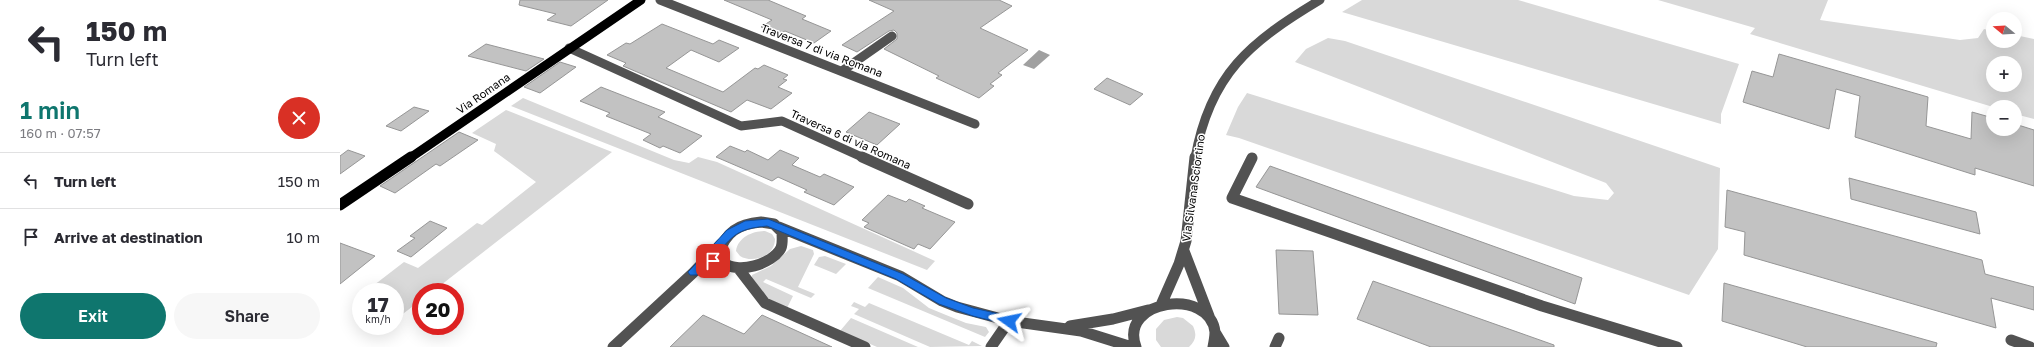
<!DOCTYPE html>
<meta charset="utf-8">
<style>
:root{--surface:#fff;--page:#f7f7f7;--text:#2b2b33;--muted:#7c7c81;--line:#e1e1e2;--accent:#0f766e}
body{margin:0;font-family:"Golos Text",sans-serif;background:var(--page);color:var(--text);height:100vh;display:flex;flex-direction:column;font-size:15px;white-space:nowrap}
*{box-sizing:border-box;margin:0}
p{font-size:13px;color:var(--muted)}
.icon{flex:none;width:22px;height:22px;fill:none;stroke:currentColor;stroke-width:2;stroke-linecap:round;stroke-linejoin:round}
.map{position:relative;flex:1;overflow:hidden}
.details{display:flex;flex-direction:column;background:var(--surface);width:340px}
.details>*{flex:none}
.top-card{background:#fff;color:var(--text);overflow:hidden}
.needle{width:26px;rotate:288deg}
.fabs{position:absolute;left:1646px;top:12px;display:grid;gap:8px}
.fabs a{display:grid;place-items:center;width:36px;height:36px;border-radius:50%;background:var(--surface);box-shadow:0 4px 16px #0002;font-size:20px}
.speed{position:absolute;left:12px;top:283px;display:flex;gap:8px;font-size:20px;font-weight:700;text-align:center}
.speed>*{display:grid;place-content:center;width:52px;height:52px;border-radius:50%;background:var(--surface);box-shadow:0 4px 16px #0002;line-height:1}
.speed small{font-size:10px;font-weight:400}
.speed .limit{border:6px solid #d22;background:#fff;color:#111}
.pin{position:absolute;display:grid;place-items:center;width:34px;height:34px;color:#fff;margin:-17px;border-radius:8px;box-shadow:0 2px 6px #0006}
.me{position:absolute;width:44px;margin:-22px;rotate:282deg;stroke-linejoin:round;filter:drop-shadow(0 0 3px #0008)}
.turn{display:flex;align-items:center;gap:14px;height:84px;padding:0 20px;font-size:18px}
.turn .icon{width:52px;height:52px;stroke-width:2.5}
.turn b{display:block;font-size:28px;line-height:34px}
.round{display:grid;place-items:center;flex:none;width:42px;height:42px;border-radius:21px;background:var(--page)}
.headline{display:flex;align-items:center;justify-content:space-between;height:68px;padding:0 20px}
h1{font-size:24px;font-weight:600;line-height:30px;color:var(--accent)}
.cta{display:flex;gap:8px;margin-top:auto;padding:8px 20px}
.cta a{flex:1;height:46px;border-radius:24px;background:var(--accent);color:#fff;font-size:16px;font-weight:600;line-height:46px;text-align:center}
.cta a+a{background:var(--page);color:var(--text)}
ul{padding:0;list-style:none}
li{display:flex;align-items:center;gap:12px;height:56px;padding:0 20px;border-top:1px solid var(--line)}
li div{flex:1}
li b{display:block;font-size:15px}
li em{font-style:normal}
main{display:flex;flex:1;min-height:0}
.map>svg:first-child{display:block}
</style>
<main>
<section class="details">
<div class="top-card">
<div class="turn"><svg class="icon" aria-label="left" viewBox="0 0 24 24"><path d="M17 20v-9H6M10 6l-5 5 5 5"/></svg><div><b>150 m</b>Turn left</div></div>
</div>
<div class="headline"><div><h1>1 min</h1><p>160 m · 07:57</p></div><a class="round" style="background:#d93025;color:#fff"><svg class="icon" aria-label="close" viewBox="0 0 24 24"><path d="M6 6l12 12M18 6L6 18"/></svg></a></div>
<ul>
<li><svg class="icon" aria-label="left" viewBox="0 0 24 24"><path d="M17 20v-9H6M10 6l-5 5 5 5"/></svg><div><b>Turn left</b></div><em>150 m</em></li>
<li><svg class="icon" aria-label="arrive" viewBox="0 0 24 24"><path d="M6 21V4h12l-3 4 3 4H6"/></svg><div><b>Arrive at destination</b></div><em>10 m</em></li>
</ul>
<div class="cta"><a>Exit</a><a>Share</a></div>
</section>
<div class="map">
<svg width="1694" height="347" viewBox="0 0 1694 347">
<rect width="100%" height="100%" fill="#fff"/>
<!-- green -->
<path fill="#d9d9d9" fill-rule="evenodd" d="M1022,0H1178L1399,64L1381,114V124L1002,12Z
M1318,0H1488L1480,20L1620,40L1638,38L1644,29L1653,31V41H1675V35L1694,39V119L1675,114V107H1653L1410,34L1415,28ZM1653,63H1675V85H1653Z
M988,38L1005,41L1380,168L1378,249L1349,295L899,138L886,135L898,107L907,93L1234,196L1268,200L1274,193L1266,183L955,62L966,49Z
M183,98L334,160L349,163L358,157L377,162L595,261L587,270L171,106Z
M166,110L272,152L92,292H81V300L55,320V292H25L64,262L78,268L137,223L142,225L196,182L154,151L156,144L132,133Z
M425,231L432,234L435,239C435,256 413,264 400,256L396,251C398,237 413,231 425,231Z
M461,246L473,250L474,254L458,287L475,294L471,298L426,279L423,282L453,296L447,308L429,299L412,278V275L431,266L450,249Z
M485,256L506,264L496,274L474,265L479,257Z
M538,277L563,288L589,308L606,315L626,323L646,327L649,332L645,337L528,288Z
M514,302L525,307L529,303L629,345L632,341L642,346L590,347L514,314L519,309L511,306Z
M837,317L843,318L853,326C857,335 856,340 849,347H821L816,340V329L824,320Z
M511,318L578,347H537L500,331Z"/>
<!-- water -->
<path fill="#a0a0a0" d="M699,50L710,55L694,69L683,65Z"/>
<!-- building -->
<path fill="#c2c2c2" stroke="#969696" d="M180,0H268L231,26L207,20L216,14L179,5Z
M384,0H428L466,16L462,19L491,31L474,43L445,31L439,34L421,27L432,20Z
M529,0H659L672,6L640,28L688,50L658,73L662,75L650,84L654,86L639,98L596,78L599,76L544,49L557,39V33L554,30L549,31L517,52L502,45L554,11Z
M322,24L373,44L379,40L399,48L379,62L351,50L326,68L383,92L415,68L418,69L424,65L448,75L443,79L447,80L438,87L452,93L431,109L407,100L391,112L283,66L286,63L267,55L286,43L290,44Z
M146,44L204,59L186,71L128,56Z
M1439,54L1588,97L1586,126L1631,139L1632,112L1653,118V129H1675V124L1694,130V186L1635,168V175L1515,137L1520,96L1496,89L1489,129L1403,102L1412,71L1433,77Z
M220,62L236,67L200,93L184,87Z
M767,78L803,94L790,105L754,89Z
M261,87L325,112L318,117L362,136L340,153L323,146L320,148L303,140L311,134L266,116L270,113L240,101Z
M74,107L89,111L61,131L46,126Z
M529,112L560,124L537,145L506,132Z
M119,132L138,140L100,166L96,164L55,193L40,186Z
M390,146L405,152L407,150L428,160L440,150L459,158L452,165L480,177L484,174L514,187L494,205L464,192L467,190L438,177L432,181L376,157Z
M8,150L25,156L0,174V156Z
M930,166L1242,278L1235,304L916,187Z
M1509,178L1636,212L1640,234L1511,199Z
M1387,190L1642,260L1645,274L1694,287V310L1651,298L1656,328L1404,255L1405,232L1385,227Z
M548,195L566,202L569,199L585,206L582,208L615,222L590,249L578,244L574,249L524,227L529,223L522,220Z
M90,221L107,228L71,257L57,251L75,238L70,236Z
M0,243L35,256L0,284Z
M936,250L973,251L978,315L939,314Z
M1033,281L1214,345V347H1091L1017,319Z
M1384,283L1597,343L1596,347H1467L1382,321Z
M363,315L404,334L422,315L492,347H330Z"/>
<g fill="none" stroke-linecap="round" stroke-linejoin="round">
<!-- minor-far1 -->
<path stroke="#525252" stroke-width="9" d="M320,0L635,124
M229,48L401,126L442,121L524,158
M502,71L552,36
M855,158C870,74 910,42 980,0"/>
<!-- minor -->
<path stroke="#525252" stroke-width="11" d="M522,157L628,204
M912,158L892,198L1202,306L1337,347
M421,222L434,224L442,232C442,237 443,243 441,248C433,264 397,275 383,262C381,260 380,256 379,253C386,232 398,224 421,222Z
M439,227L560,276L602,301L617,307L669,321L741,331L792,347
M844,251L869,316
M398,268L425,303L525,347
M821,305L839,264L846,241L855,157
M730,326L773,319L808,310
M875,332L884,347
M1671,340L1690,347
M273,347L353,273L381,244
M651,347L669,321
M796,347C778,299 870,287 875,332C875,336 874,342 873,347
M935,347L939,338"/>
<!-- major-far1 -->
<path stroke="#000" stroke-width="9" d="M70,158L301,0"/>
<!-- major -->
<path stroke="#000" stroke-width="11" d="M0,205L71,157"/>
</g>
<!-- route -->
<path fill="#1a73e8" stroke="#114b97" d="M428,219L563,274L606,298L633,308L669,316L674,321L669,325L633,316L599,304L556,279L427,226C396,229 394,235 374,257L378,261L377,264L357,275H350L348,272L350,270L387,230L405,221Z"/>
<g text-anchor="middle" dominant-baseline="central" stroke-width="3" stroke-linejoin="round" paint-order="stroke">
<!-- street labels -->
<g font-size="11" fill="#000" stroke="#fff">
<text transform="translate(482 50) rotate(21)">Traversa 7 di via Romana</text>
<text transform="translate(143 93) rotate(-35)">Via Romana</text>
<text transform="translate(511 139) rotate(24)">Traversa 6 di via Romana</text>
<text transform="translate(853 188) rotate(-82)">Via Silvana Sciortino</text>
</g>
</g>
</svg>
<div class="fabs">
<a><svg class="needle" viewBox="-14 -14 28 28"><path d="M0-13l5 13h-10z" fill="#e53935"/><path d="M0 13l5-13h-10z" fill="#7c7c81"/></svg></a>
<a>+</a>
<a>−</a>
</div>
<div class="speed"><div>17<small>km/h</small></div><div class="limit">20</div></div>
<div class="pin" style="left:373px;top:261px;background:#d93025"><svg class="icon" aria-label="arrive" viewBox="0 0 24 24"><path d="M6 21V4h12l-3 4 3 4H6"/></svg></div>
<svg class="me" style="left:669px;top:321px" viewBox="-20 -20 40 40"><path d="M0-17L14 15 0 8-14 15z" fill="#1a73e8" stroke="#fff" stroke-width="4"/></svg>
</div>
</main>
